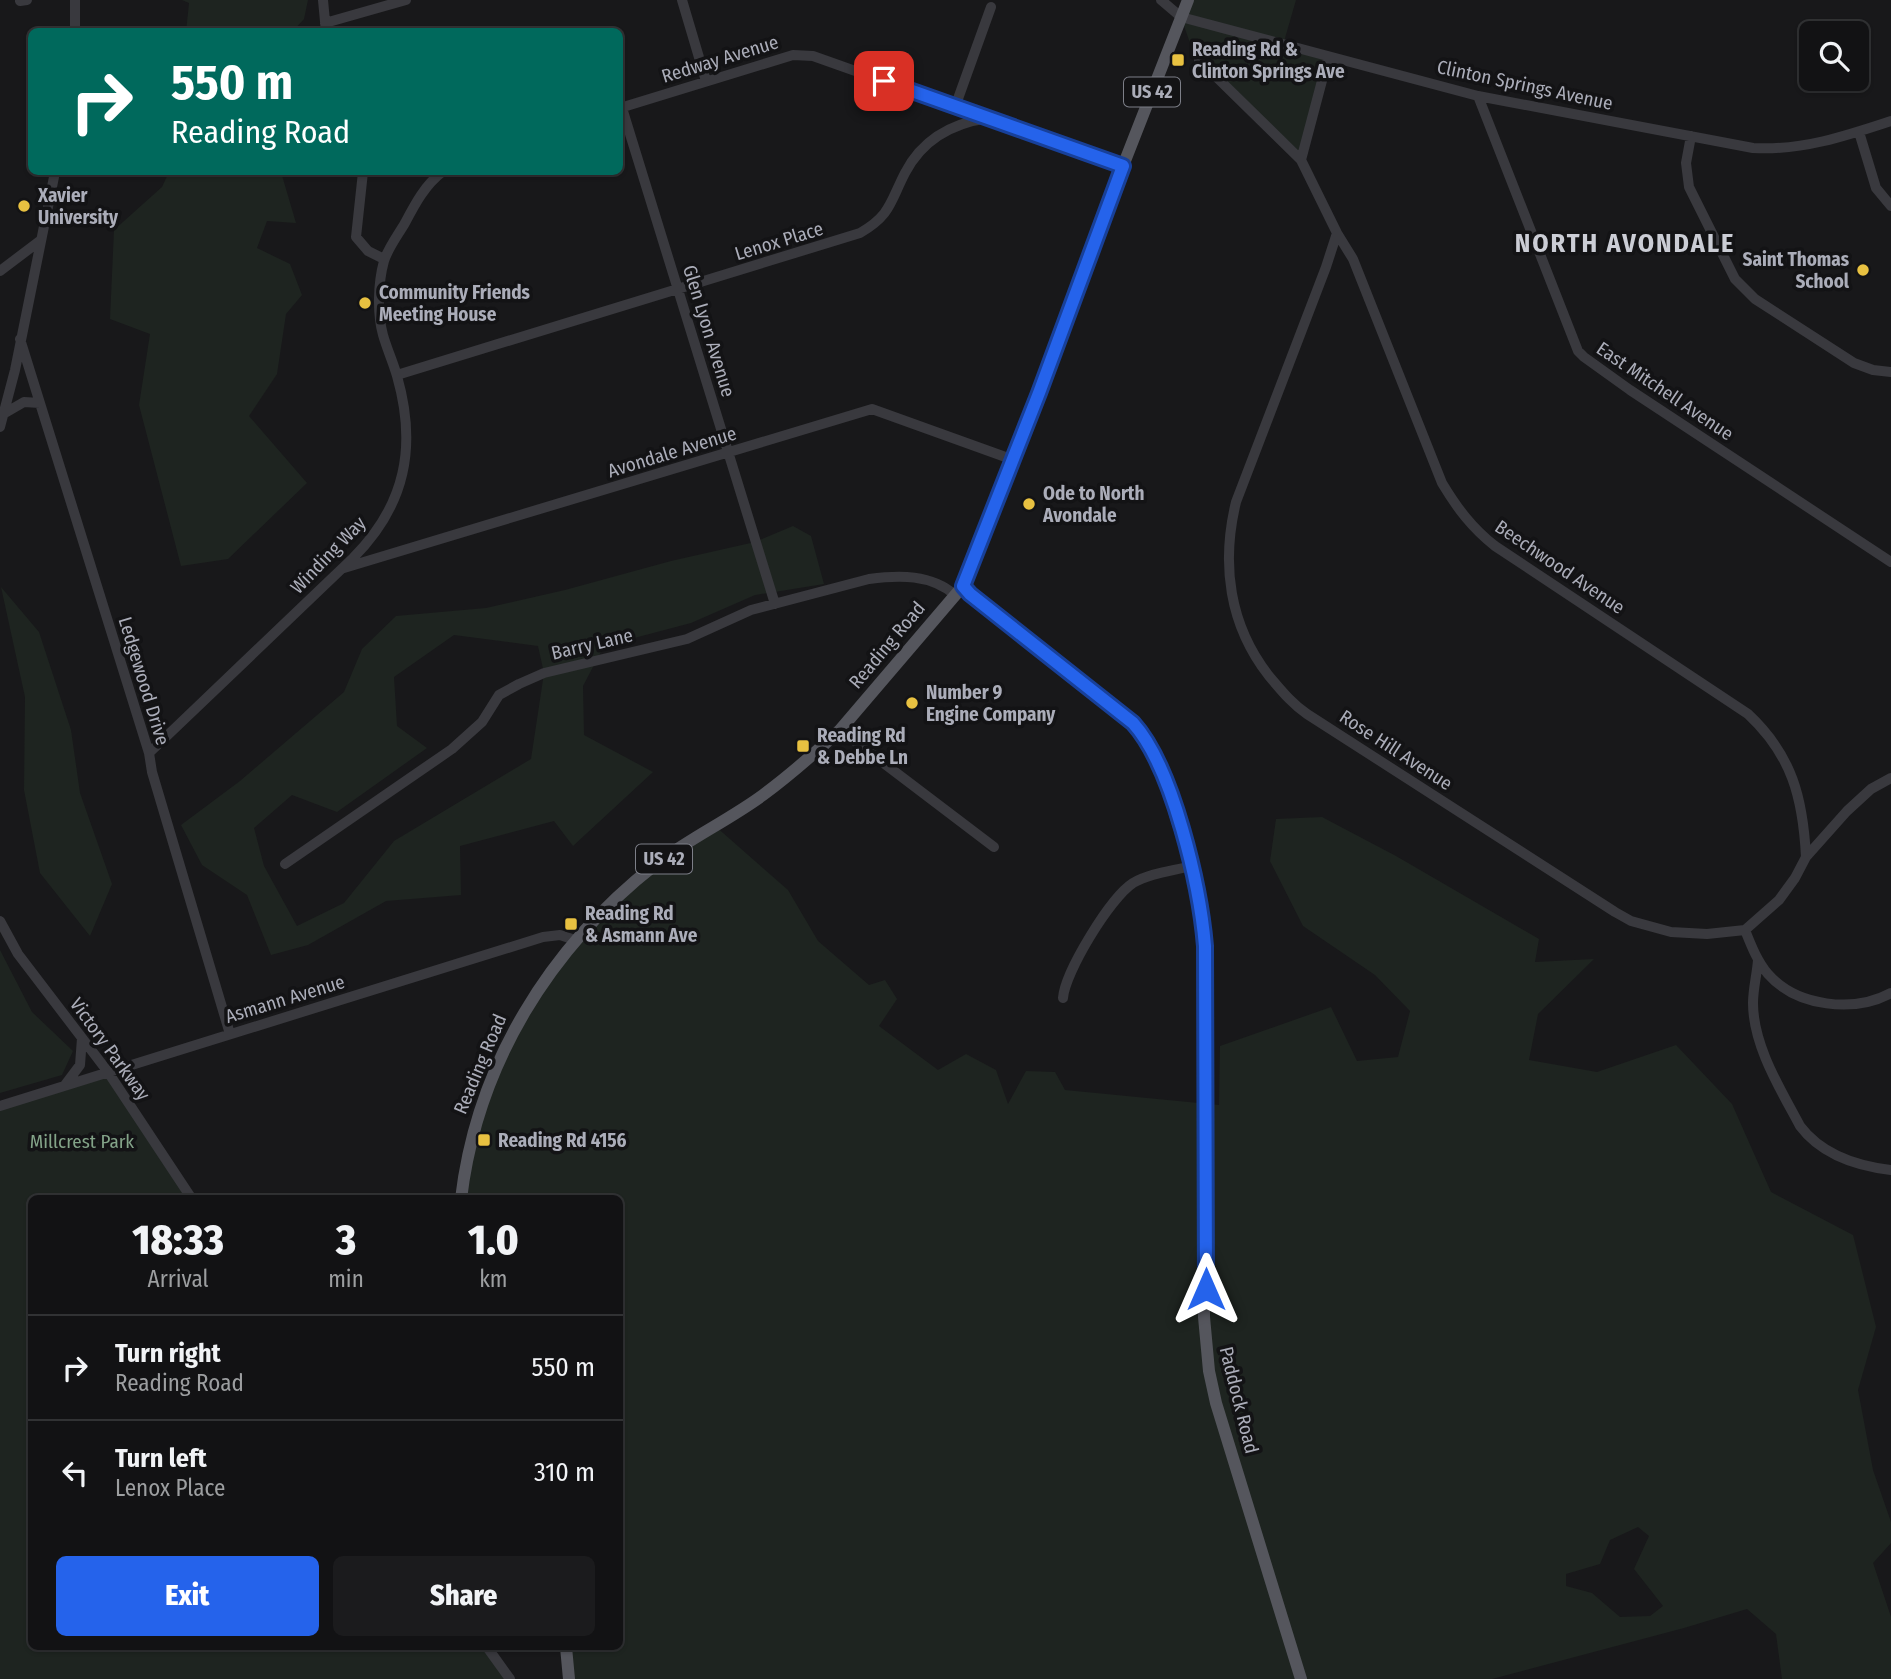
<!DOCTYPE html>
<style>
:root{--surface:#121214;--page:#1b1b1d;--text:#f1f3f6;--muted:#9c9ea0;--line:#313234;--accent:#2563eb}
body{margin:0;font-family:"Fira Sans Condensed",sans-serif;background:var(--page);color:var(--text);height:100vh;display:flex;flex-direction:column;font-size:26px;white-space:nowrap}
*{box-sizing:border-box;margin:0}
p{font-size:23px;color:var(--muted)}
.icon{flex:none;width:38px;height:38px;fill:none;stroke:currentColor;stroke-width:2;stroke-linecap:round;stroke-linejoin:round}
.map{position:relative;flex:1;overflow:hidden}
.panel{position:absolute;left:28px;top:1195px;width:595px;height:455px;display:flex;flex-direction:column;background:var(--surface);border-radius:10px;box-shadow:0 2px 5px #0004,0 0 0 2px var(--line)}
.panel>*{flex:none}
.guide{position:absolute;left:28px;top:28px;width:595px;height:147px;border-radius:10px;box-shadow:0 2px 5px #0004,0 0 0 2px var(--line);background:#00695c;color:#fff;overflow:hidden}
.fabs{position:absolute;left:1799px;top:21px;display:grid;gap:14px}
.fabs a{display:grid;place-items:center;width:70px;height:70px;border-radius:10px;background:var(--surface);box-shadow:0 2px 5px #0004,0 0 0 2px var(--line);font-size:35px}
.pin{position:absolute;display:grid;place-items:center;width:60px;height:60px;color:#fff;margin:-30px;border-radius:14px;box-shadow:0 4px 10px #0006}
.me{position:absolute;width:77px;margin:-38px;rotate:0deg;stroke-linejoin:round;filter:drop-shadow(0 0 5px #0008)}
.turn{display:flex;align-items:center;gap:24px;height:147px;padding:0 28px;font-size:32px}
.turn .icon{width:91px;height:91px;stroke-width:2.5}
.turn b{display:block;font-size:49px;line-height:60px}
.eta{display:flex;justify-content:space-evenly;align-items:center;height:119px;text-align:center}
.eta b{font-size:42px;font-weight:800;line-height:49px}
.action{display:flex;gap:14px;margin-top:auto;padding:14px 28px}
.action a{flex:1;height:80px;border-radius:10px;background:var(--accent);color:#fff;font-size:28px;font-weight:800;line-height:80px;text-align:center}
.action a+a{background:var(--page);color:var(--text)}
ul{padding:0;list-style:none}
li{display:flex;align-items:center;gap:21px;height:105px;padding:0 28px;border-top:2px solid var(--line)}
li div{flex:1}
li b{display:block;font-size:26px}
li em{font-style:normal}
.map>svg:first-child{display:block}
</style>
<div class="map">
<svg width="1891" height="1679" viewBox="0 0 1891 1679">
<rect width="100%" height="100%" fill="#18181a"/>
<!-- green -->
<path fill="#1e2420" fill-rule="evenodd" d="M182,0H308L304,19L293,31L186,32L189,3Z
M1188,0H1296L1283,45L1328,58L1301,160L1199,60L1191,46L1181,17Z
M169,172H281L296,223L267,221L257,248L290,264L302,295L286,314L277,374L249,416L307,483L228,559L181,566L139,405L150,334L110,319L114,230L162,187Z
M793,526L811,536L824,584L755,595L691,623L604,646L583,686L584,735L653,772L573,846L554,821L460,846L461,895L386,901L308,945L271,955L247,895L202,865L181,825L240,781L344,692L362,649L396,616L486,608L565,590L671,561L755,542ZM454,635L538,646L544,673L531,759L394,841L344,903L297,926L264,866L254,828L292,795L337,812L427,748L397,726L394,677Z
M1,587L39,632L71,730L80,793L112,884L90,936L40,873L24,790L25,697Z
M1322,817L1396,856L1539,939L1535,962L1594,959L1538,1014L1529,1060L1597,1072L1676,1045L1732,1104L1771,1192L1853,1235L1876,1327L1858,1390L1873,1470L1891,1522V1543L1873,1563L1891,1617V1679H1782L1776,1634L1747,1609L1684,1628L1492,1679H569L566,1647H620V1199H461L465,1167L510,1036L596,917L714,825L788,890L818,941L869,985L885,980L897,999L879,1026L938,1070L966,1054L996,1070L1008,1104L1026,1071L1055,1072L1065,1090L1219,1105L1220,1046L1331,1007L1357,1061L1398,1057L1410,1011L1375,975L1303,926L1270,861L1276,819ZM1638,1527L1649,1536L1634,1569L1663,1606L1650,1616L1620,1617L1592,1593L1566,1586V1574L1600,1564L1610,1540Z
M0,950L32,1012L73,1051L62,1075L0,1093Z
M108,1072L192,1199H32V1647H487L510,1679H0V1106Z"/>
<g fill="none" stroke-linecap="round" stroke-linejoin="round">
<!-- minor -->
<path stroke="#39393e" stroke-width="10" d="M75,0V32
M323,0L326,32
M682,0L706,81
M1161,0L1181,17L1478,96L1753,148C1801,151 1846,136 1891,121
M20,1L27,0
M325,23L406,0
M1328,58L1301,160L1337,233L1353,259L1442,483C1457,508 1472,528 1495,546L1748,714C1792,755 1803,798 1806,857
M1199,60L1301,160
M1478,96L1578,351L1584,357L1630,390L1891,562
M955,107L991,7
M620,108L793,55L813,56L1123,166
M622,108L775,604
M1859,132L1876,188L1891,206
M1691,136L1686,163L1689,187L1735,279L1755,299L1854,363L1873,370L1891,372
M363,172L356,237L368,251L384,259
M1337,233L1326,267L1236,502C1221,564 1229,625 1269,676C1281,690 1292,704 1307,714L1615,912L1631,921L1671,932L1707,934L1745,930L1779,900L1795,878L1806,857L1847,811L1871,789L1891,778
M0,271L41,240
M20,339L149,753L152,772L230,1034
M397,375L860,233C891,215 890,202 905,173C922,140 952,123 989,118
M5,413L24,402L40,403
M0,427L15,370L55,172
M344,568L872,409L1011,459
M840,730L994,847
M149,753L353,558C406,505 417,446 397,376C393,362 387,349 383,335C377,313 378,283 384,261C388,248 398,235 405,223C415,204 425,185 442,172
M285,864L452,749L482,722L499,695L519,684L544,673L687,639L751,610L869,579C899,575 931,574 955,595
M0,921L18,954L108,1072L192,1199
M1745,930C1751,945 1757,961 1768,974C1797,1007 1854,1013 1891,993
M1758,960C1757,974 1753,989 1753,1003C1753,1046 1781,1090 1800,1126C1821,1154 1857,1166 1891,1170
M1063,998C1065,972 1110,898 1133,883C1150,873 1172,871 1191,866
M65,1085L80,1065L82,1038
M0,1106L543,937L560,935L575,940
M487,1647L510,1679"/>
<!-- major -->
<path stroke="#55565d" stroke-width="12" d="M963,586L970,594L1133,723L1150,745L1159,762L1191,866L1198,892L1205,946L1204,1317L1209,1371L1216,1403L1301,1679
M461,1199C477,1064 550,947 656,864C690,838 729,820 763,795C790,775 815,753 840,730L963,586L1039,393L1123,166L1188,0
M566,1647L569,1679"/>
</g>
<g fill="none" stroke-linecap="round" stroke-linejoin="round">
<!-- route casing -->
<g stroke="#184099" stroke-width="18">
<path id="route" d="M884,81L1123,166L1039,393L963,586L970,594L1133,723C1173,767 1200,887 1205,946L1206,1289"/>
</g>
<!-- route -->
<use href="#route" stroke="#2563eb" stroke-width="12"/>
</g>
<!-- markers -->
<g fill="#e8c141" stroke="#131315" stroke-width="2.5">
<rect x="1171" y="53" width="14" height="14" rx="3.5"/>
<circle cx="24" cy="206" r="7"/>
<circle cx="1863" cy="270" r="7"/>
<circle cx="365" cy="303" r="7"/>
<circle cx="1029" cy="504" r="7"/>
<circle cx="912" cy="703" r="7"/>
<rect x="796" y="739" width="14" height="14" rx="3.5"/>
<rect x="564" y="917" width="14" height="14" rx="3.5"/>
<rect x="477" y="1133" width="14" height="14" rx="3.5"/>
</g>
<g text-anchor="middle" dominant-baseline="central" stroke-width="7" stroke-linejoin="round" paint-order="stroke">
<!-- shield labels -->
<g fill="#131315" stroke="#7d7f88" stroke-width="2">
<rect x="1124" y="77.5" width="56" height="29" rx="5"/>
<rect x="636" y="844.5" width="56" height="29" rx="5"/>
</g>
<g font-size="18" font-weight="bold" fill="#abadb9">
<text x="1152" y="92">US 42</text>
<text x="664" y="859">US 42</text>
</g>
<!-- poi labels -->
<g font-size="19" font-weight="bold" fill="#abadb9" stroke="#131315" text-anchor="start">
<text x="1192" y="49">Reading Rd &amp;<tspan x="1192" dy="22">Clinton Springs Ave</tspan></text>
<text x="38" y="195">Xavier<tspan x="38" dy="22">University</tspan></text>
<text x="1849" y="259" text-anchor="end">Saint Thomas<tspan x="1849" dy="22">School</tspan></text>
<text x="379" y="292">Community Friends<tspan x="379" dy="22">Meeting House</tspan></text>
<text x="1043" y="493">Ode to North<tspan x="1043" dy="22">Avondale</tspan></text>
<text x="926" y="692">Number 9<tspan x="926" dy="22">Engine Company</tspan></text>
<text x="817" y="735">Reading Rd<tspan x="817" dy="22">&amp; Debbe Ln</tspan></text>
<text x="585" y="913">Reading Rd<tspan x="585" dy="22">&amp; Asmann Ave</tspan></text>
<text x="498" y="1140">Reading Rd 4156</text>
</g>
<!-- street labels -->
<g font-size="19" fill="#abadb9" stroke="#131315">
<text transform="translate(720 59) rotate(-17)">Redway Avenue</text>
<text transform="translate(1525 85) rotate(12)">Clinton Springs Avenue</text>
<text transform="translate(779 241) rotate(-17)">Lenox Place</text>
<text transform="translate(709 331) rotate(73)">Glen Lyon Avenue</text>
<text transform="translate(1665 391) rotate(34)">East Mitchell Avenue</text>
<text transform="translate(672 452) rotate(-17)">Avondale Avenue</text>
<text transform="translate(328 555) rotate(-46)">Winding Way</text>
<text transform="translate(1560 567) rotate(34)">Beechwood Avenue</text>
<text transform="translate(592 644) rotate(-13)">Barry Lane</text>
<text transform="translate(887 645) rotate(-50)">Reading Road</text>
<text transform="translate(144 681) rotate(73)">Ledgewood Drive</text>
<text transform="translate(1396 750) rotate(33)">Rose Hill Avenue</text>
<text transform="translate(285 999) rotate(-17)">Asmann Avenue</text>
<text transform="translate(110 1049) rotate(54)">Victory Parkway</text>
<text transform="translate(480 1064) rotate(-67)">Reading Road</text>
<text transform="translate(1239 1400) rotate(76)">Paddock Road</text>
</g>
<!-- park labels -->
<g font-size="19" fill="#83a388" stroke="#131315">
<text x="82" y="1141">Millcrest Park</text>
</g>
<!-- district labels -->
<g font-size="26" font-weight="bold" letter-spacing="2" fill="#cbcdd5" stroke="#131315">
<text x="1625" y="243">NORTH AVONDALE</text>
</g>
</g>
</svg>
<div class="fabs">
<a><svg class="icon" aria-label="search" viewBox="0 0 24 24"><circle cx="10" cy="10" r="6"/><path d="M15 15l6 6"/></svg></a>
</div>
<div class="pin" style="left:884px;top:81px;background:#d93025"><svg class="icon" aria-label="arrive" viewBox="0 0 24 24"><path d="M6 21V4h12l-3 4 3 4H6"/></svg></div>
<svg class="me" style="left:1206px;top:1289px" viewBox="-20 -20 40 40"><path d="M0-17L14 15 0 8-14 15z" fill="#2563eb" stroke="#fff" stroke-width="4"/></svg>
<div class="guide">
<div class="turn"><svg class="icon" aria-label="right" viewBox="0 0 24 24"><path d="M7 20v-9h11M14 6l5 5-5 5"/></svg><div><b>550 m</b>Reading Road</div></div>
</div>
<section class="panel">
<div class="eta">
<div><b>18:33</b><p>Arrival</p></div>
<div><b>3</b><p>min</p></div>
<div><b>1.0</b><p>km</p></div>
</div>
<ul>
<li><svg class="icon" aria-label="right" viewBox="0 0 24 24"><path d="M7 20v-9h11M14 6l5 5-5 5"/></svg><div><b>Turn right</b><p>Reading Road</p></div><em>550 m</em></li>
<li><svg class="icon" aria-label="left" viewBox="0 0 24 24"><path d="M17 20v-9H6M10 6l-5 5 5 5"/></svg><div><b>Turn left</b><p>Lenox Place</p></div><em>310 m</em></li>
</ul>
<div class="action"><a>Exit</a><a>Share</a></div>
</section>
</div>
